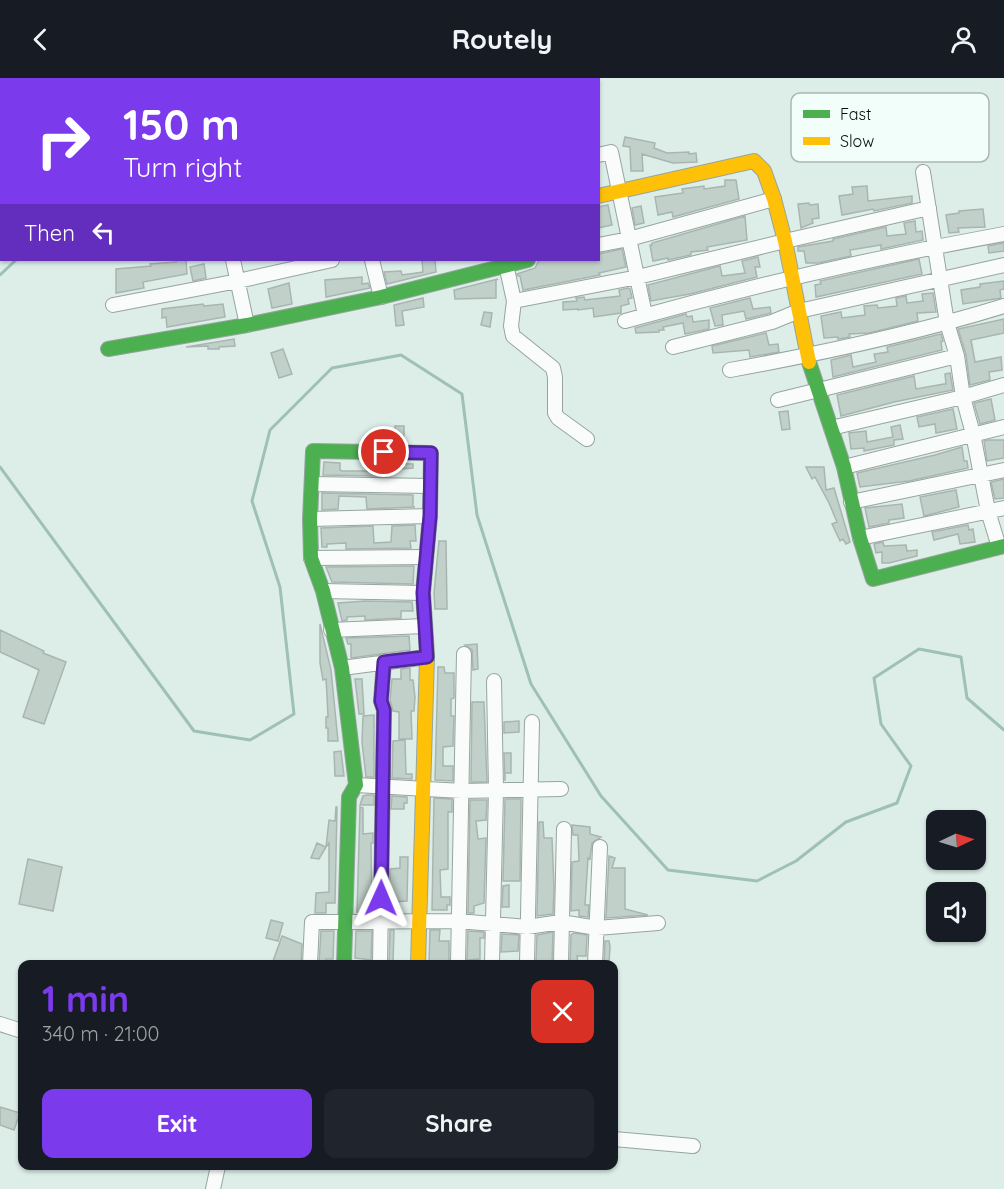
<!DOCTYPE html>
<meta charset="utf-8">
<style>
:root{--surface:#171b24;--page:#20242c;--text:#f1f3f6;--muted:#9ea1a6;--accent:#7c3aed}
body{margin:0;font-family:Quicksand,sans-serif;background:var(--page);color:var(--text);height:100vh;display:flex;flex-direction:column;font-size:22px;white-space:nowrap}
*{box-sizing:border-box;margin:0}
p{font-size:20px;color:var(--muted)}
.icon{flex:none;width:33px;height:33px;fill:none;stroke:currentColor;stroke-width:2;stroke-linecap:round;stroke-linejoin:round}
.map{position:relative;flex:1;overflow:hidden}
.side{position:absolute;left:18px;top:882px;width:600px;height:210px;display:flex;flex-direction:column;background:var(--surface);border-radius:12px;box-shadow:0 2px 4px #0004}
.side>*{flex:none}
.guide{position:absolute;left:0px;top:0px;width:600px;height:183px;box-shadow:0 2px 4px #0004;background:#7c3aed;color:#fff;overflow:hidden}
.needle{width:39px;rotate:86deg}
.tools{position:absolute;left:926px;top:732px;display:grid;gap:12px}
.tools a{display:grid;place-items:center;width:60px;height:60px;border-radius:12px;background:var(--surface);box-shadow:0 2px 4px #0004;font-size:30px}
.pin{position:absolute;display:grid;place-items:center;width:51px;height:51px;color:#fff;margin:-26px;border:3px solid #fff;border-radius:50%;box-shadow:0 2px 6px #0007}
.me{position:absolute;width:66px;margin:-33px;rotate:1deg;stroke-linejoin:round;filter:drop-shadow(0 0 4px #0008)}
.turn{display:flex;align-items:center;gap:21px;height:126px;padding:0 24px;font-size:27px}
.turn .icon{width:78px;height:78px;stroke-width:2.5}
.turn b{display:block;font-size:42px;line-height:51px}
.then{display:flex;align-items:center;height:57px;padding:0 24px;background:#0003;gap:12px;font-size:22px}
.round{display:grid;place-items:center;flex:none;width:63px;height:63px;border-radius:12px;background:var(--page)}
.summary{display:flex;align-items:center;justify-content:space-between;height:102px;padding:0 24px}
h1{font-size:36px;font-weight:700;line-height:45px;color:var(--accent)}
.cta{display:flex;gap:12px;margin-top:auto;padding:12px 24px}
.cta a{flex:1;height:69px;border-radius:12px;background:var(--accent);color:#fff;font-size:24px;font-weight:700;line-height:69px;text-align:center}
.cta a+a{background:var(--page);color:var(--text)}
header{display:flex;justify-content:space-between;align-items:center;height:78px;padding:0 24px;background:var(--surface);font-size:27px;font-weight:700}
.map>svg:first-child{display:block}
</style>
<header><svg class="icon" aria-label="back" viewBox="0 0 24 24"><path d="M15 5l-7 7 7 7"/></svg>Routely<svg class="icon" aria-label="person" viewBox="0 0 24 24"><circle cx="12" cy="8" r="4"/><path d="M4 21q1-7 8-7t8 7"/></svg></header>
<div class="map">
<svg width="1004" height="1111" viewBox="0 0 1004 1111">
<rect width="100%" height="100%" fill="#ddeee8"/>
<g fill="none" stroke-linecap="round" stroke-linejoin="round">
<!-- stream -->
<path stroke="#9ec1b4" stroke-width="3" d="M0,14L2,15
M0,197L16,182
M0,389L194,653L250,662L294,636L280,509L252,423L270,352L332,290L401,277L462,316L477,437L531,606L601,718L668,792L757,803L796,783L846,744L897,725L911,688L881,646L874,600L919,571L961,579L967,620L1004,652"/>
</g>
<!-- building -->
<path fill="#c2d0ca" stroke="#a8b5b0" stroke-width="1.5" d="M625,59L655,65L654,70L667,75L689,74V76L696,75L697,84L673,85L642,76L643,93H631L630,69L623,68Z
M725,102H736L739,121L673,139L672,134L658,137L655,119L683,115L682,111L704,108V111L725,108Z
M867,108L868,123L912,118V125L874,133L873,131L842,137L839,118L853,116L852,109Z
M809,125L810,127L818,126L819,140L812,141L813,145L801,150L798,126Z
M608,127L612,147L598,150V129Z
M641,128L644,145L635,147L632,130Z
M983,131L985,149L958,150L959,154L949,155L946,137L959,135V133Z
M745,138L747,162L707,169L708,172L691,174V177L668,182V180L653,183L650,167H652V165Z
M915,143L916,154L922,153L923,162L881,171V167L850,172L851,178L818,185H806L804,173H798V169L833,163V161L886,149L887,158L906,156L904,145Z
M1004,165V173L989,175L988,168Z
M622,171L626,189L599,195L600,197L523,212L520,198H518L517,196L535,190L539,182H598V176Z
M758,179L760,189H755L757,199L690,216L651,223L648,207L720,188L722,198L745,195L742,183Z
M919,181L922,196L816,219L815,207L821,206L820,203Z
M176,182H186L187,196L143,204L144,210L116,215V191L151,188L150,186L176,184Z
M422,182H435L436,194L387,206L384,194L401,193L402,197L423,194Z
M204,186L206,200L193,203L190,189Z
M362,199V206L368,205L370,210L326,219L325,202Z
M498,201L496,202V220L455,221L454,212Z
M1004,203V211L1000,212L1001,220L963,226L961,212L980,209V206Z
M289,205L292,226L272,230L268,211Z
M628,210L630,211L632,220L628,221L629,226L621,228V235L594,239L593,230L578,232V231L563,232V224L577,223L576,220L584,219L585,222L620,218L619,212Z
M933,215L936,234L917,235L918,243L869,255L849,256L850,259L838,261V259L824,260L821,238L841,234L842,240L865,237L864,228L877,227L878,230L897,228L896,220L906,218L907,225L923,223L922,216Z
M423,220L424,229L402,233L404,247L396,248L394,227Z
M750,220L753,231L770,229L771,235L746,241L744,233L722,237L723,247L715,248L710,230Z
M203,226L204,228L223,226L225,239L167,249L166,239L162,240V231Z
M484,234L492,235L490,249L481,247Z
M686,236L687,239L692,238L693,244L709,242V251L685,256L683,245L663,249L664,252H659V254L636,255L635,250Z
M1004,241V255L971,262L975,284L1001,279L1002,292L989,294L990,302L970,307L966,277L958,251Z
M766,255L769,267L778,266L779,274L750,279L749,272L713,275L712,268Z
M941,256L943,263L941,264L942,272L833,299L831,282L851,277L853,289L876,284L874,276L888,274L887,269Z
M234,261L235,268L219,269V271H208V268L186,269Z
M283,271L292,296L279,300L271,275Z
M950,295L953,312L894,324L841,338L837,317L914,298L916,311L944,306H946L945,296Z
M991,321L995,342L980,346L974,325Z
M953,331L957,351L936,355L935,346L919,349L917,339Z
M788,333L790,351L782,352L779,334Z
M900,347L903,361L894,362V367L864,373V370L851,371L849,355L866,353L867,364L893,359L891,349Z
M395,348H404V363H369L384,361V352H395Z
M988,362H1004V380L987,383L984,363Z
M962,369L964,383H967L968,390L909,403L860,409L857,395L935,377Z
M324,384L340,385V392L342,393H367V385L413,386V390L386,392V398H380L323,397Z
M806,389H824L826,412L834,410L850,464L846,466L843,461L840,463L832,446L837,444L829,425L815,399L812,401Z
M1004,401V420L995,421L991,404Z
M956,412L959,429L924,438L920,419Z
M322,415L413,417V429H415L367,431L366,419L339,418L338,431L322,432Z
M902,426L904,440L889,442V445L869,449L865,430Z
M415,447L416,463H410L411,470L346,471V465L327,466V469H322L321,450L373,448L374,465L391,464L392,448Z
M968,447L969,452L973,451L975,464L960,466L958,456L934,462L932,454Z
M439,463H446L447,531H435L434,515Z
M883,464L884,468L906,467L907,473L917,472V478L889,485H882V474L876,475L874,466Z
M414,488L413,506L332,504L326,489Z
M365,523L412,524L413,533H401V540L365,542V538L347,539V542L342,543L338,525Z
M320,546L331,592L338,663H328V650H326V639H328L327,618L326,601L323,602L320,585Z
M0,552L44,573L43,575L66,584L44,646L23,639L39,592L0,574Z
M409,558L410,572L351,580V566H348L346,560Z
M477,566L478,591L473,592L472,572L465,567Z
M438,589H444L445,595H454V620L451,621V638H454L453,668L443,669V688H453V703L435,702Z
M410,590V602H413L415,619L414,633H411L412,661H399V634L393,633L390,622L392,601H401V591Z
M355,601H362L364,636H359Z
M472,624H484L487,704H471Z
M374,637V699H366L362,664L363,638Z
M519,643V654L504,655V644Z
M405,662L406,696H412V701L392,700L393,663Z
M341,673L344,698H335L334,674Z
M504,675H511V695H505V703Z
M367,717H374V727H360L363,718Z
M392,718L407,719V725H404V731H391Z
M434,720L452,721V734H448V791L440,792L441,819H450V827H447V832H432Z
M505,721H521L520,803H503Z
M470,722H487L486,742L476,743L478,761L486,760L484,825L474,828V835H468Z
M336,729H337L335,825H326V835H315L316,815L329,814V765L326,769L329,742L335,743Z
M360,729L363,730V756L373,755V765H371L372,835L357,834Z
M539,744H543L544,760H552L554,810L553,836L537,838Z
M572,747L590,749V756L601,759L592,765L590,781L588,780L585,827H589L588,839L579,838V832L571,833L572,784L579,783L578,757H573Z
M317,765L326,769L319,781L311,780Z
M609,778L615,780L612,790H625V831L648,837L606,840Z
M400,779H408L407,823L393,824V834H390V791L400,790Z
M28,781L62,789L53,833L19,826Z
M509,807V829H502L503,808Z
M271,842L283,845L278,863L266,860Z
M390,852H394L393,886H389Z
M430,852H440L439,863H449V886H429Z
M321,853H334L333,881H326L325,886H319Z
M356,853H372L371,882L355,880Z
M468,853L484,854V860H480V881L467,882Z
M553,854L552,886H536L537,857Z
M574,855L587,857L586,878H577L578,886H570L571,857Z
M502,856L519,857L518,873L501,874Z
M282,858L302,866L301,886H272Z
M605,863H609L610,868L609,886H604Z
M0,1029L20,1035L14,1052L0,1047Z"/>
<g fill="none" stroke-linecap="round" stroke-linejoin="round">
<!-- street casing -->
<g stroke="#97a49f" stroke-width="16">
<path id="street" d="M157,0H209
M336,0V2
M438,0L444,2
M598,77L611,74L645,237
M923,94L947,245L957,278L963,319L973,356L988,433L999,469
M598,167L629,161L774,121
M233,182L247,247
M372,182L381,219
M505,182L514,223L638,199L785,163L929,130
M514,223L511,248L513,258L553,290L555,299V335L558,340L587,361
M113,227L238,203L332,182
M625,243C750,208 877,179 1004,156
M673,269L772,244L799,233L1004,187
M730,292C823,275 914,256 1004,228
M778,322L957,278
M831,350L963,319L1004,307
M844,389L1004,349
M312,406L430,408
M851,424L1004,392
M310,441L430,438
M860,460L1004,430
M311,480L426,479
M323,513L423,515
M331,552L424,548
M342,590L427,579
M356,707L462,713L561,711
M310,886L312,844L458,843L527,849L561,844L597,850L658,845
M380,886L384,632L381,623L384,583
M458,886L464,576
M492,886L496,712L494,603
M527,886L532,644
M561,886L564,751
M595,886L600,769
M0,946L22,953
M614,1061L693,1068
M213,1111L218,1088"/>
</g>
<!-- fast casing -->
<g stroke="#97a49f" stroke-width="16">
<path id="fast" d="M108,271L247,247L381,219L528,182
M809,284L844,389L860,460L873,501L1004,468
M344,886L349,719L356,707L342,590L323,513L311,480L310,441L313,373L431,375L430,438L423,515L426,560"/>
</g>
<!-- slow casing -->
<g stroke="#97a49f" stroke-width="16">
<path id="slow" d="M598,118L754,83L764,93L774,121L785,163L809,284
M418,886L427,579L426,560"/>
</g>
<!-- street -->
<use href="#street" stroke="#fafcfc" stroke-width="14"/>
<!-- fast -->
<use href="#fast" stroke="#4caf50" stroke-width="14"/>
<!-- slow -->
<use href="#slow" stroke="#ffc107" stroke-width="14"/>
</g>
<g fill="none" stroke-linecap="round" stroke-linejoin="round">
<!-- route casing -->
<g stroke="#51269a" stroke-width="15">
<path id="route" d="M381,820L384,632L381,623L384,584L427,579L423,515L430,438L431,375L384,374"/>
</g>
<!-- route -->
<use href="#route" stroke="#7c3aed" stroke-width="10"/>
</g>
<!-- legend -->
<rect x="791" y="15" width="198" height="69" rx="9" fill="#f1fef9" stroke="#aab7b2" stroke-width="1.5"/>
<rect x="803" y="32" width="27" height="8" fill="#4caf50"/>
<rect x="803" y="59" width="27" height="8" fill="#ffc107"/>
<g font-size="16" fill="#05100c">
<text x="840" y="42">Fast</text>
<text x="840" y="69">Slow</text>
</g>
</svg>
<div class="tools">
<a><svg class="needle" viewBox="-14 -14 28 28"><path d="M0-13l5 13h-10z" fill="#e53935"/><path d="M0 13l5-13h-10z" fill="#9ea1a6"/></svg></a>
<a><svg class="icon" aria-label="sound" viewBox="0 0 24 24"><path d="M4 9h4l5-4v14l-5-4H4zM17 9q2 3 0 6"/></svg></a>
</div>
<div class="pin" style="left:384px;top:374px;background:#d93025"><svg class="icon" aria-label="arrive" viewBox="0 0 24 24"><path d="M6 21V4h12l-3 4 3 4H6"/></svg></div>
<svg class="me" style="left:381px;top:820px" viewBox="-20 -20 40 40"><path d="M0-17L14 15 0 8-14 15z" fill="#7c3aed" stroke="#fff" stroke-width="4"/></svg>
<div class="guide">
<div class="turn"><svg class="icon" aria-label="right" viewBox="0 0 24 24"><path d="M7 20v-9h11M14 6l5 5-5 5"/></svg><div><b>150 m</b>Turn right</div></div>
<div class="then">Then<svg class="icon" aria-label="left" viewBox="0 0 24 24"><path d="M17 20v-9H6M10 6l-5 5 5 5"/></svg></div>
</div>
<section class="side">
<div class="summary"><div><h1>1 min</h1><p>340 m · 21:00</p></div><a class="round" style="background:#d93025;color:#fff"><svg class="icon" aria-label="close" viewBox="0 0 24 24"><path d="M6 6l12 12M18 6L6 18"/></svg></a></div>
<div class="cta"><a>Exit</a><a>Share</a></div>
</section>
</div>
